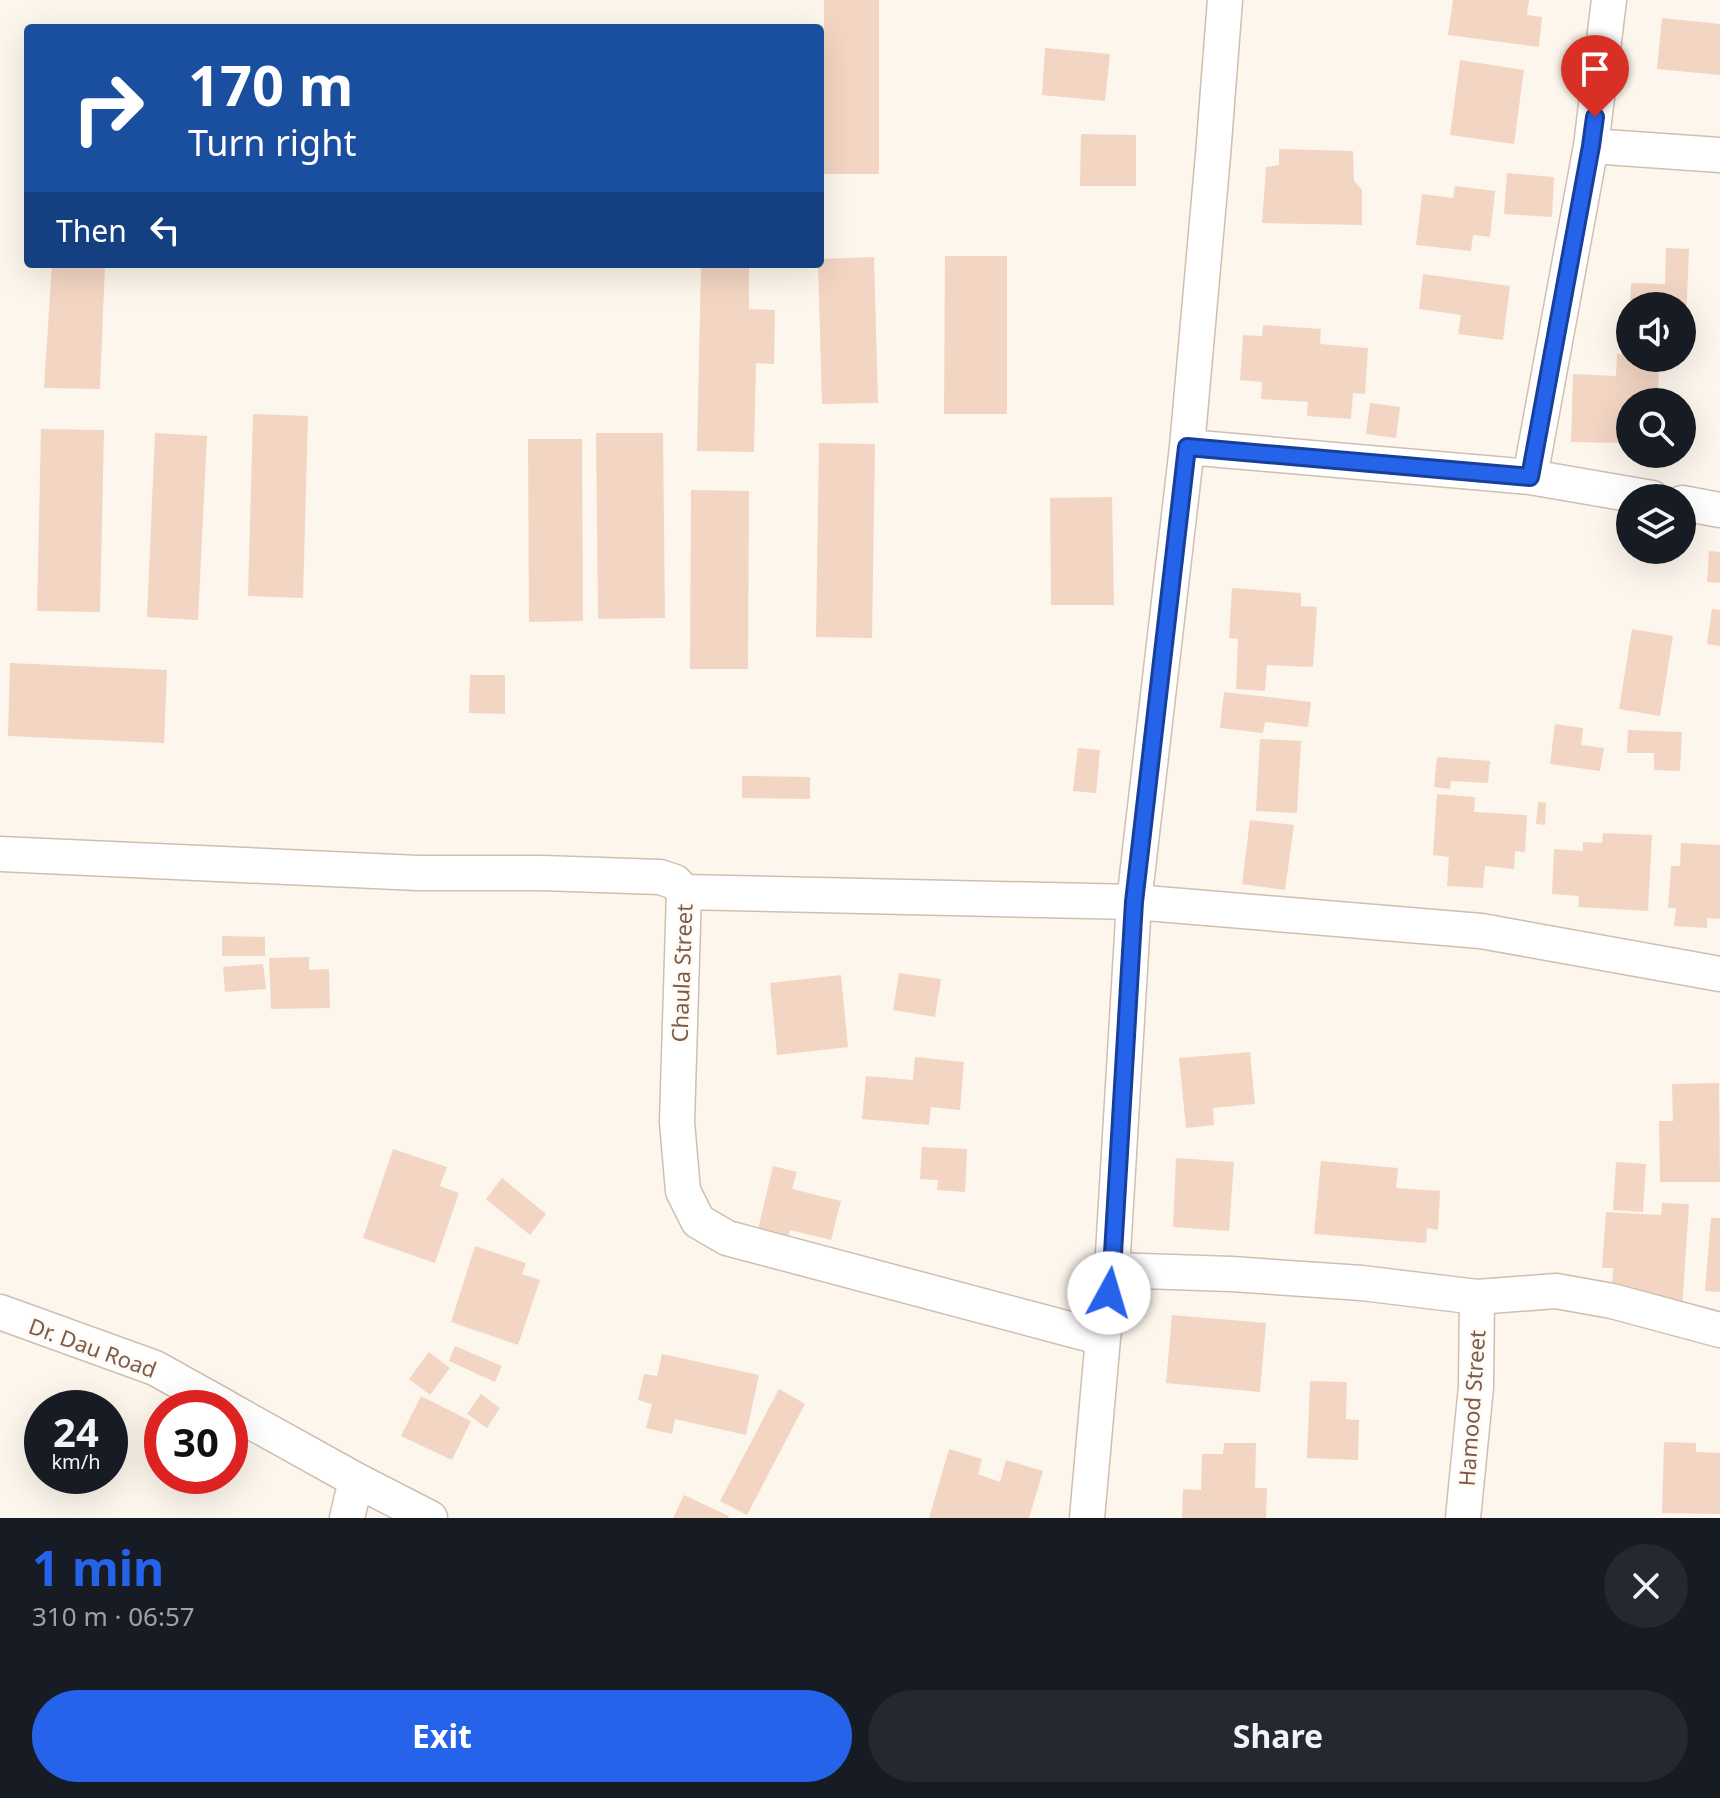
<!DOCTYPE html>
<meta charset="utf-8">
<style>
:root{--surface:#171b24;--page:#242831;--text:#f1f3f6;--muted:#9ea1a6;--accent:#2563eb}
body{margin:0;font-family:"Noto Sans",sans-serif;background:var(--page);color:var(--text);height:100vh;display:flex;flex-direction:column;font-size:30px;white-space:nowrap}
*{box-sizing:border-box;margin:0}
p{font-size:26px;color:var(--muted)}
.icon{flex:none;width:44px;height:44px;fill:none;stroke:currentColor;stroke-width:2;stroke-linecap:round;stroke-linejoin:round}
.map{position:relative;height:1518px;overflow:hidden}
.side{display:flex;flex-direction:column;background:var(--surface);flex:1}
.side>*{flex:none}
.banner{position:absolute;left:24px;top:24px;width:800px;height:244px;border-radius:8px;box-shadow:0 8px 32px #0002;background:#1a4fa0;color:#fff;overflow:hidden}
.controls{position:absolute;left:1616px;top:292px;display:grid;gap:16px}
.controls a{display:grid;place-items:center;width:80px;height:80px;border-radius:50%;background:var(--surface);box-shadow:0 8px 32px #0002;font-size:40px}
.speed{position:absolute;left:24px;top:1390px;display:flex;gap:16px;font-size:40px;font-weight:700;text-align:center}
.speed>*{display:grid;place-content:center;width:104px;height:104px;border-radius:50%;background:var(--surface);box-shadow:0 8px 32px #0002;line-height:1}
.speed small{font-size:20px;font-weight:400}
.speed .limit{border:12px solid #d22;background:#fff;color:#111}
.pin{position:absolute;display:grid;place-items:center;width:68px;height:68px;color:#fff;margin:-82px -34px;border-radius:50% 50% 50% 0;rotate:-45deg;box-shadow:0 0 8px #0007}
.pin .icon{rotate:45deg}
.me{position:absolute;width:88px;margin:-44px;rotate:6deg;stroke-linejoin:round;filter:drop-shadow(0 0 6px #0008)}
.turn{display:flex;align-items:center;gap:28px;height:168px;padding:0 32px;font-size:36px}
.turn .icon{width:104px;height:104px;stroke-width:2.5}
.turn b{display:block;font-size:56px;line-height:68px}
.then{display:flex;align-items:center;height:76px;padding:0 32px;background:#0003;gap:16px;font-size:30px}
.round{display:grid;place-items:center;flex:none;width:84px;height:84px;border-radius:42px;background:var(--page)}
.overview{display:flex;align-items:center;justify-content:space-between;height:136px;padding:0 32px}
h1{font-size:48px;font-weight:700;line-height:60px;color:var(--accent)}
.cta{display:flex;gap:16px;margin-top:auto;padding:16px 32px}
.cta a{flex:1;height:92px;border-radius:48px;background:var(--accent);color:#fff;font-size:32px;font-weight:700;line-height:92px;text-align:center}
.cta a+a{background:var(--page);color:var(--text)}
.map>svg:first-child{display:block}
</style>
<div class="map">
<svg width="1720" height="1518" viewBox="0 0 1720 1518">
<rect width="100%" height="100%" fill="#fdf6ec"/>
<!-- building -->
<path fill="#f3d5c3" d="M824,0H879V174H824Z
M1453,0H1529L1527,15L1542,17L1539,47L1448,35Z
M1662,18L1720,24V75L1657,69Z
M1045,48L1110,54L1105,101L1042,95Z
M1460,60L1524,70L1514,144L1450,135Z
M1081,134L1136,135V186H1080Z
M1279,149L1353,151L1354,181L1362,190V225L1262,223L1266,167L1279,165Z
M1507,173L1554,177L1552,217L1504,214Z
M1455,186L1495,191L1490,237L1473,235L1471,251L1416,245L1422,194L1453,198Z
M1666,248L1689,249L1686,322L1682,321V306H1630L1631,283L1665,284Z
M945,256H1007V414H944Z
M874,257L878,403L822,404L818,264H820V259Z
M52,264H105L100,389L44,388Z
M701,264H749V309L775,310L774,364L756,363L754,452L697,451Z
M1423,274L1510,286L1503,340L1458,334L1461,315L1419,309Z
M1263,325L1321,329L1320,344L1368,348L1365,394L1353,393L1351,419L1307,416L1308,402L1261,399L1262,382L1240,380L1243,335L1262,336Z
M1617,354L1630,355V358H1659L1658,402H1630V423H1622V443L1571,442L1573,374L1616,376Z
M1370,403L1400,407L1396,438L1366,434Z
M253,414L308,416L303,598L248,596Z
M41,429L104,430L100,612L37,611Z
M155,433L207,436L198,620L147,617Z
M596,433H663L665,618L598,619Z
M528,439H582L583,621L529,622Z
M819,443L875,444L872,638L816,637Z
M691,490L749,491L748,669H690Z
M1112,497L1114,605H1051L1050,498Z
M1709,551L1720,552V583L1707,582Z
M1232,588L1301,593V606L1317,607L1313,667L1267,665L1265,691L1236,689L1238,639L1229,638Z
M1712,609L1720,610V646L1707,644Z
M1632,629L1673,636L1660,716L1619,709Z
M10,663L167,670L164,743L8,736Z
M470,675H505V714L469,713Z
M1224,692L1311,702L1308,727L1265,722L1263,733L1220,728Z
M1555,724L1583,728L1581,745L1604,748L1600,771L1550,764Z
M1628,730L1682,732L1680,771L1654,770V753H1627Z
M1260,739L1301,741L1297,813L1256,811Z
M1078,748L1100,750L1096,793L1073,791Z
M1437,757L1490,761L1488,783L1451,781L1450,789L1434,787Z
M742,776L810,777V799L742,798Z
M1437,794L1475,797L1474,812L1527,815L1525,852L1515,851L1514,869L1485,866L1483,888L1447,886L1449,857L1433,855Z
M1538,802L1546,803L1545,825L1536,824Z
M1250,820L1294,825L1285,890L1242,884Z
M1603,833L1652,835L1648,911L1578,907L1579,896L1552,894L1554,849L1583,851V842L1602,843Z
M1681,843L1720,845V919L1707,918V928L1674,926L1676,908H1668L1671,866H1680Z
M222,936L265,937V956H222Z
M309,957V970L329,969L330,1008L271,1009L269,958Z
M263,964L266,989L225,992L223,967Z
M899,973L941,979L935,1017L893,1010Z
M841,975L848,1047L777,1055L770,983Z
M1250,1052L1255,1104L1213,1108L1214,1125L1186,1128L1179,1058Z
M915,1057L964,1062L960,1110L931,1107L929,1125L862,1119L866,1076L913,1080Z
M1719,1083L1720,1182H1660L1659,1121H1673L1672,1084Z
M922,1147L967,1149L965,1192L937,1190L938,1180L920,1179Z
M393,1149L447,1167L440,1186L459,1193L435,1263L363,1238Z
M1176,1158L1234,1162L1229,1231L1173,1227Z
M1321,1161L1398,1168L1396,1188L1440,1191L1438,1230L1427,1228L1426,1243L1314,1234Z
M1616,1162L1646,1164L1643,1212L1613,1210Z
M773,1166L797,1172L792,1189L841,1201L831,1240L790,1230L787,1242L757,1234Z
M502,1178L546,1214L530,1235L486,1199Z
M1662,1203L1689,1204L1682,1309L1630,1305L1631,1288L1612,1287L1613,1268H1602L1606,1212L1661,1215Z
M1711,1218H1720V1292L1705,1291Z
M475,1246L526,1263L522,1274L540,1280L518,1345L451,1322Z
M1172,1315L1266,1323L1260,1392L1166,1383Z
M455,1346L502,1366L495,1382L449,1361Z
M429,1352L450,1368L430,1395L409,1379Z
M662,1354L759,1375L746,1435L675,1419L672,1434L646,1428L652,1404L638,1400L644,1374L657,1376Z
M1310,1381L1347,1382L1346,1419L1359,1420L1358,1460L1307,1458Z
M779,1389L805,1404L747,1515L720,1501Z
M481,1394L500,1408L487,1428L467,1414Z
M421,1396L471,1421L452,1460L401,1436Z
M1664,1442L1696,1443V1452L1720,1453V1514L1662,1513Z
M1224,1443H1256L1255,1488H1267L1266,1518H1182L1183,1489L1201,1490L1202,1454H1223Z
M949,1449L982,1459L978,1474L1000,1482L1006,1460L1043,1471L1029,1518H929Z
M684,1495L729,1516L728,1518H673Z"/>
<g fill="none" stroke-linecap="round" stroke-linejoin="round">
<!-- minor casing -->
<g stroke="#d1beb0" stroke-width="37">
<path id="minor" d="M1591,146L1720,155
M1187,447L1530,477L1652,498
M1530,477L1591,146L1609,0
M1682,503L1720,510
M0,854L418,873H542L660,877L675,882L684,892L677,1122L683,1191L698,1221L727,1238L1103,1338
M684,892L1134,902L1481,931L1720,974
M1112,1270L1231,1274L1362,1283L1477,1297L1556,1291L1612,1301L1720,1330
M0,1312L155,1368L227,1408
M230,1410L356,1480L430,1518
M347,1518L356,1480
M1087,1518L1103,1338L1112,1270L1134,902L1187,447L1213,155L1225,0
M1463,1518L1476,1387L1477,1297"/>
</g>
<!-- minor -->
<use href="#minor" stroke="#fff" stroke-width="34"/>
</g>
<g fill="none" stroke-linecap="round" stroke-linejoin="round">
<!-- route casing -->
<g stroke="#184099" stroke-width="20">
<path id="route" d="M1109,1293L1112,1270L1134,902L1187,447L1530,477L1591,146L1595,117"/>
</g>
<!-- route -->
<use href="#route" stroke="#2563eb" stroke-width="14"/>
</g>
<g text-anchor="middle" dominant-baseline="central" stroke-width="6" stroke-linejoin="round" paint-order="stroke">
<!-- street labels -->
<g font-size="22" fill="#7a5c4d" stroke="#fffaf3">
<text transform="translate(681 973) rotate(-88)">Chaula Street</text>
<text transform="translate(93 1347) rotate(20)">Dr. Dau Road</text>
<text transform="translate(1471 1408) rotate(-86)">Hamood Street</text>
</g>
</g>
</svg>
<div class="controls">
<a><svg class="icon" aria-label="sound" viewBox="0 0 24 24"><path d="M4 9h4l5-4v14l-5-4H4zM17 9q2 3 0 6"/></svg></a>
<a><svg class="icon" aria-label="search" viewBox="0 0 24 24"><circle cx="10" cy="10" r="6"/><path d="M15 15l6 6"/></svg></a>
<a><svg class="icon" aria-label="layers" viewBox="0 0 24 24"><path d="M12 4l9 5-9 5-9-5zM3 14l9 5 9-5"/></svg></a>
</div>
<div class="speed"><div>24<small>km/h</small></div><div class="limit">30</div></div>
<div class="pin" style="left:1595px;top:117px;background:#d93025"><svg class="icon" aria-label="arrive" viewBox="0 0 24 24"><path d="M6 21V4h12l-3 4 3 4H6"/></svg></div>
<svg class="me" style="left:1109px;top:1293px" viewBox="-20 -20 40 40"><circle r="19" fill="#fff"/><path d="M0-13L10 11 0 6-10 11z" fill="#2563eb"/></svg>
<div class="banner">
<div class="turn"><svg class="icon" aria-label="right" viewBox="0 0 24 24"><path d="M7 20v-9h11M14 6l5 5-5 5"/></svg><div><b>170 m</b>Turn right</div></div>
<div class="then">Then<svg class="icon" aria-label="left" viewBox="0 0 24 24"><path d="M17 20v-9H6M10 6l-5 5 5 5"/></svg></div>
</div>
</div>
<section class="side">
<div class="overview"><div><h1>1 min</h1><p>310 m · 06:57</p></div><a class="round"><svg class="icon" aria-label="close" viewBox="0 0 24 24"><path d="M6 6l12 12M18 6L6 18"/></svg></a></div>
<div class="cta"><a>Exit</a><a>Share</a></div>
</section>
